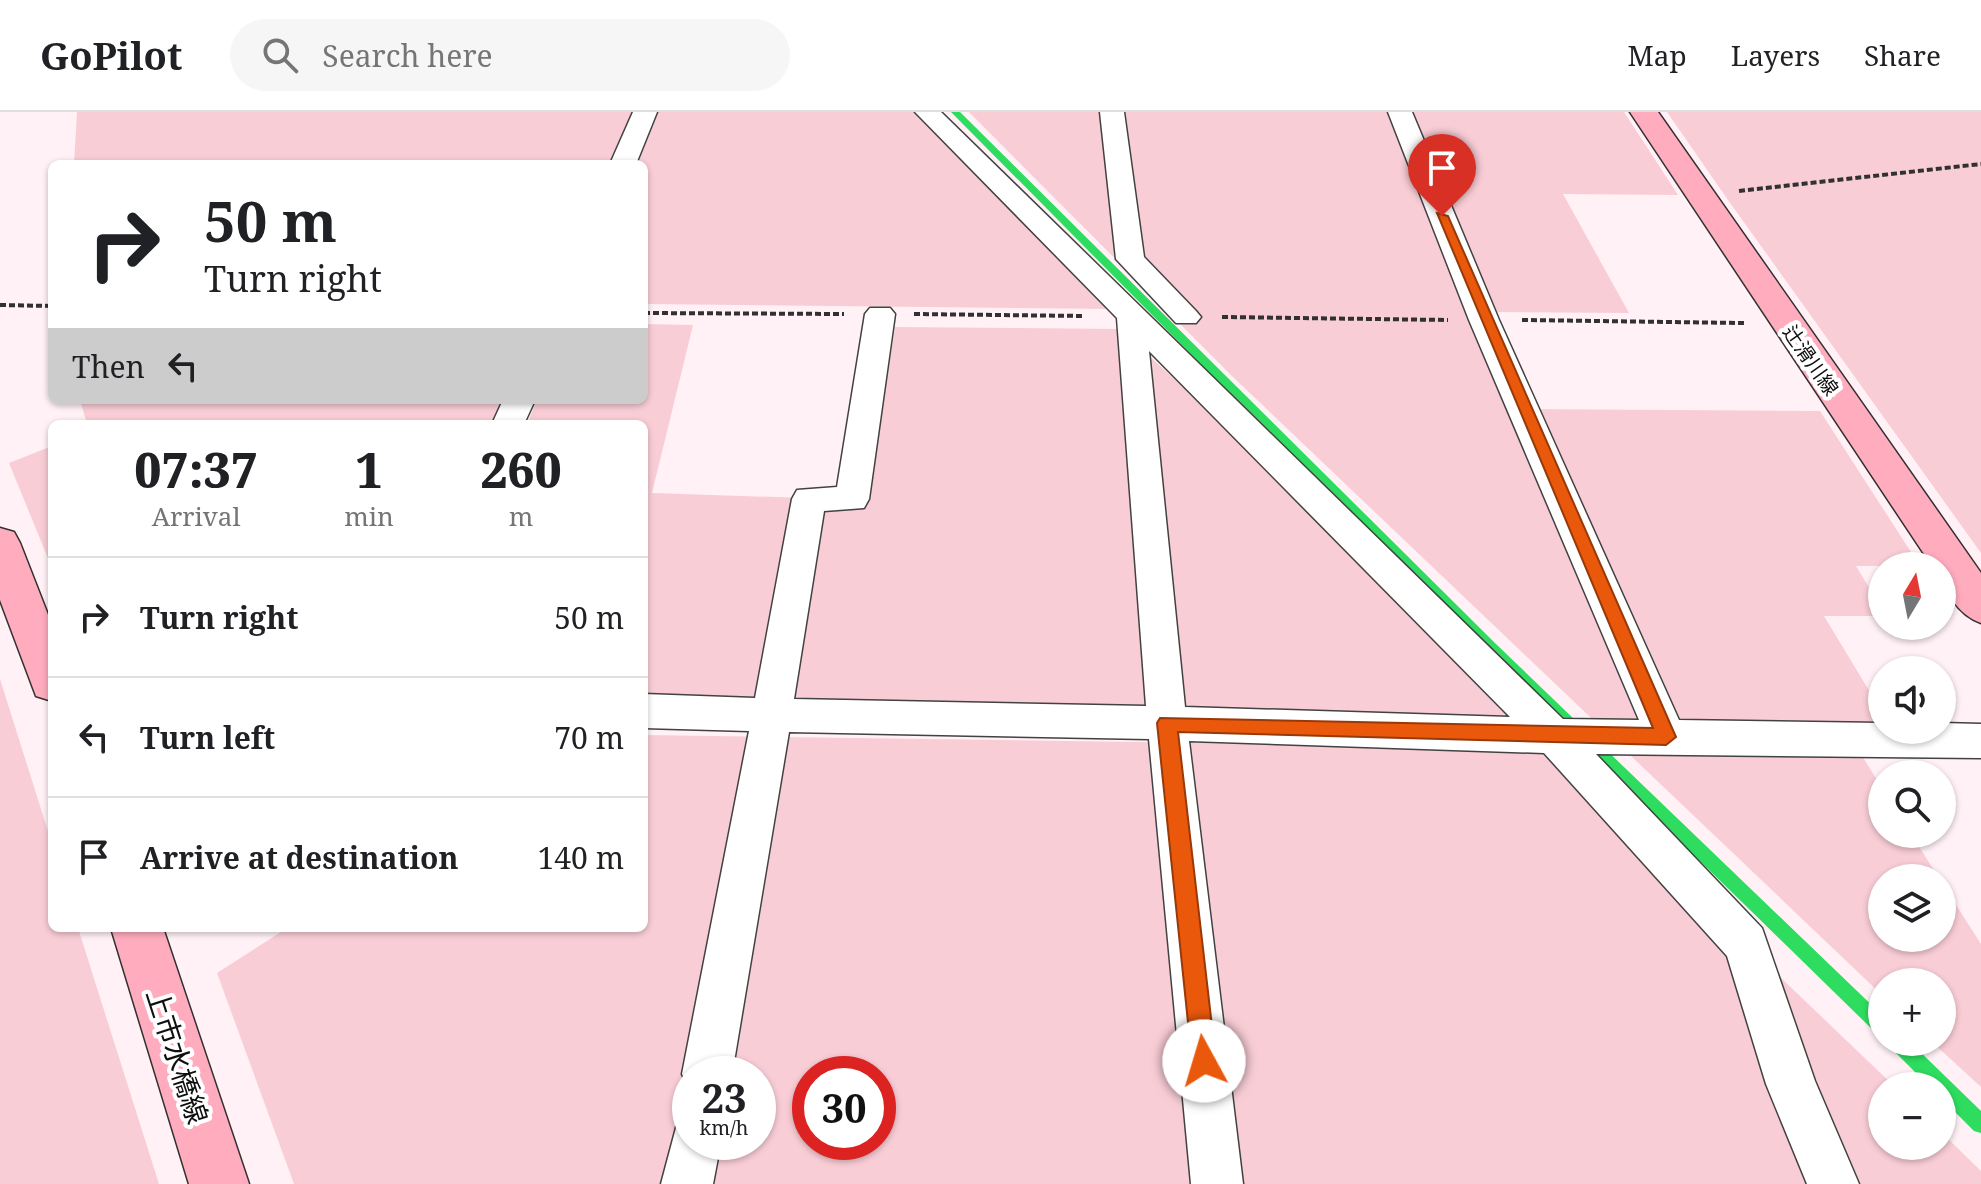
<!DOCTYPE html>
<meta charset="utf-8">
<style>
:root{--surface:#fff;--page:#f6f6f6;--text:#202124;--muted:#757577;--line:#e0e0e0}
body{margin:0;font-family:"Noto Serif","Noto Sans JP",serif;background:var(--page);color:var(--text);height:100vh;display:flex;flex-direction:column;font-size:30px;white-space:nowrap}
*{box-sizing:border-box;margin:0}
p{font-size:26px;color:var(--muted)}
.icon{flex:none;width:44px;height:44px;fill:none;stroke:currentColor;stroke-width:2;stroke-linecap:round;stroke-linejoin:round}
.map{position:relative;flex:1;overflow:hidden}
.drawer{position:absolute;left:48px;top:308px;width:600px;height:512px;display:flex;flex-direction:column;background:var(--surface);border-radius:12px;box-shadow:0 2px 6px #0004}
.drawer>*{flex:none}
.guide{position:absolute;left:48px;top:48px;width:600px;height:244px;border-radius:12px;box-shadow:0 2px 6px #0004;background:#fff;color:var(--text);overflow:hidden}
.needle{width:52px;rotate:10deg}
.buttons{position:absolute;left:1868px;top:440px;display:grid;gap:16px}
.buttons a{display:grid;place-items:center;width:88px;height:88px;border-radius:50%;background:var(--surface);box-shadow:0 2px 6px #0004;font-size:40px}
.speed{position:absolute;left:672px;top:944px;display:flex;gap:16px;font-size:40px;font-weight:700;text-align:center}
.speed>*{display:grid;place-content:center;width:104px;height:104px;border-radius:50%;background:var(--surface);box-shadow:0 2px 6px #0004;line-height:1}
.speed small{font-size:20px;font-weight:400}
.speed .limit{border:12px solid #d22;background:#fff;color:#111}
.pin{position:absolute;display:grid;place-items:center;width:68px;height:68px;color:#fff;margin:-82px -34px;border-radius:50% 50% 50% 0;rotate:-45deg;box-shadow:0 0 8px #0007}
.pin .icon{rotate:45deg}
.me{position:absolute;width:88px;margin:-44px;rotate:354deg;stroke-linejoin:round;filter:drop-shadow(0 0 6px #0008)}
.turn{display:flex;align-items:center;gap:28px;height:168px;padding:0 24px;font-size:36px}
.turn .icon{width:104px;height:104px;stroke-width:2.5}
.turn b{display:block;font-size:56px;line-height:68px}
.then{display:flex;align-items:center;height:76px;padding:0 24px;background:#0003;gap:16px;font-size:30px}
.eta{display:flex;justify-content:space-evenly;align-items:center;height:136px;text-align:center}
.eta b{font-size:48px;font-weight:800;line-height:56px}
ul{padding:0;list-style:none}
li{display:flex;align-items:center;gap:24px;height:120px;padding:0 24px;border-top:2px solid var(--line)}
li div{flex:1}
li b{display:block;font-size:30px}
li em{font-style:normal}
header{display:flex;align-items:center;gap:48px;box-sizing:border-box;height:112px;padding:0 40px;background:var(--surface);border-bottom:2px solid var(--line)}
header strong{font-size:38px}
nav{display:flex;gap:44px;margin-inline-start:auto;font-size:28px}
.search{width:560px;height:72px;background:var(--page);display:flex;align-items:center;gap:20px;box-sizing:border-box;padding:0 28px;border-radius:44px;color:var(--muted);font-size:30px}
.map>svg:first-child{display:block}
</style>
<header>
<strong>GoPilot</strong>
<div class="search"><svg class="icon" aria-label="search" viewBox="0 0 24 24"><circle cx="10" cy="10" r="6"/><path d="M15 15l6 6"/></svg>Search here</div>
<nav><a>Map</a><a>Layers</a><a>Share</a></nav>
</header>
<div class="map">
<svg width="1981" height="1072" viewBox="0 0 1981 1072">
<rect width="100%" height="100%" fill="#fff1f6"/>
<!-- farmland -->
<path fill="#f9cdd6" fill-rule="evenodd" d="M77,0H634L611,52H74Z
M658,0H926L1114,197L644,192V52H636Z
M969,0H1624L1678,83L1563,82L1629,201L1473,200L1509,297L1820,299L1920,454H1856L1882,497V504H1824L1882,600V609L1841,610L1882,676V722H1911L1939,766H1882V826H1942V771L1981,832V975L1932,930H1942V870H1882V883L1232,264Z
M1667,0H1981V441L1728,88Z
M644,212L693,213L652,381L868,388L895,215L1120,217L1268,353L1513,605L644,584V312H527L537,288H644Z
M80,288H506L495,312H87Z
M52,334V456L9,351Z
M0,567L52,732V816H78L159,1072H0Z
M644,623L1280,632L1547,642L1894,974H1882V1034H1942V1021L1981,1059V1072H294L217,861L287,816H644ZM690,962H758V1030H690ZM810,962H878V1030H810Z"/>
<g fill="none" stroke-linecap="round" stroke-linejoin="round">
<!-- stream -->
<path fill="#2edd5f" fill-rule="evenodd" d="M951,0H960L1496,532L1882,903V924L1876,921L1486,540Z
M1888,930H1910L1981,999V1021L1974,1019L1942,987V974H1929L1891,936Z"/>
<!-- minor casing -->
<g stroke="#424242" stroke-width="3">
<path id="minor" d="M633,0H657L636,52H610Z
M915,0H941L1563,607L1639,608L1469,208L1388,0H1412L1499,208L1679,608L1882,611V618H1942V611L1981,612V646L1596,642L1762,816L1815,969L1859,1072H1807L1766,972L1727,844L1544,641L1189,629L1243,1072H1191L1149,627L789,620L732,962H690V979L682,962L749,619L644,616V582L755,586L792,387L797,378L837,375L865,202L870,196H890L895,202L869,387L864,396L824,399L794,587L1146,594L1117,206ZM1149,239L1510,605L1185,595Z
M1100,0H1124L1144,145L1196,199L1201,205L1196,211H1176L1116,147Z
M503,288H535L524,312H492Z
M690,1006V1030H721L713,1072H661L677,1012Z"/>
</g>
<!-- secondary casing -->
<g stroke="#313131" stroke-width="3">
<path id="secondary" d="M1630,0H1658L1981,461V511C1958,503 1942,478 1942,454H1932Z
M0,416L14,420L20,431L52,513V589L36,584L0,488Z
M111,816H163L249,1072H189Z"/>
</g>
<!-- path -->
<path stroke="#313131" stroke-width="4" stroke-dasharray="6 3" stroke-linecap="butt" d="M1739,79L1981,52
M0,193L52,194
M644,201L844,202
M914,202L1084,204
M1222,205L1448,208
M1522,208L1744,211"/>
<!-- minor -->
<use href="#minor" fill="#fff" fill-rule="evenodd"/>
<!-- secondary -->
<use href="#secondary" fill="#ffacbf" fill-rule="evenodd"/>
</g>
<!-- route -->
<path fill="#ea580c" stroke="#983908" stroke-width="2" d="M1437,101L1448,104L1676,625L1666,633L1178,620L1216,949L1212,958L1204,961L1195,958L1192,949L1157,611L1160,606L1653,616Z"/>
<g text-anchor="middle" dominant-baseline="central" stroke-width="8" stroke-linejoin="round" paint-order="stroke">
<!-- far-street labels -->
<g font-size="20" fill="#0f0f0f" stroke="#fff">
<text transform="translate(1811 248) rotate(55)">辻滑川線</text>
</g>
<!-- near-street labels -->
<g font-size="28" fill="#0f0f0f" stroke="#fff">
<text transform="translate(178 944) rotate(72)">上市水橋線</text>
</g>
</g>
</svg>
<div class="buttons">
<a><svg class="needle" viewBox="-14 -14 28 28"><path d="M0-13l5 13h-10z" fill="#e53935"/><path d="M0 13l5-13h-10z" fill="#757577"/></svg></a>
<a><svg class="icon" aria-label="sound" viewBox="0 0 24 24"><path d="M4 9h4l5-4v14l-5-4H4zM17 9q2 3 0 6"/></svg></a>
<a><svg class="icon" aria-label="search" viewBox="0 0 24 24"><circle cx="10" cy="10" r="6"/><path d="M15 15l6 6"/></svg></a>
<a><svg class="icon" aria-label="layers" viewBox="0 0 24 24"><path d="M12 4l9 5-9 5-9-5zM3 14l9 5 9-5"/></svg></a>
<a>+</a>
<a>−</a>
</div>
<div class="speed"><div>23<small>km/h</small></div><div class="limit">30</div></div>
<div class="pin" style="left:1442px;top:104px;background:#d93025"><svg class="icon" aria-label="arrive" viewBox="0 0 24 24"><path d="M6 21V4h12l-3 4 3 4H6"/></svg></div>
<svg class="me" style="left:1204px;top:949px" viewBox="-20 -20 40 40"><circle r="19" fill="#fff"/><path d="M0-13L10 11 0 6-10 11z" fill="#ea580c"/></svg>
<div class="guide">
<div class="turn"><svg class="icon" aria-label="right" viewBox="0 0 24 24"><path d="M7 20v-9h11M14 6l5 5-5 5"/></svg><div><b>50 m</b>Turn right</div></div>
<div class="then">Then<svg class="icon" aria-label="left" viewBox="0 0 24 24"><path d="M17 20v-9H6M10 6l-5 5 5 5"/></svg></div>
</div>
<section class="drawer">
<div class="eta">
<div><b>07:37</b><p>Arrival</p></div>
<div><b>1</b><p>min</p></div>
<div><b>260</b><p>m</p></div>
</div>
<ul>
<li><svg class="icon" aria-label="right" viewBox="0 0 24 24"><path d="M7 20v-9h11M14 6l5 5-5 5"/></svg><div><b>Turn right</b></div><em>50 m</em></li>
<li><svg class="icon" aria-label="left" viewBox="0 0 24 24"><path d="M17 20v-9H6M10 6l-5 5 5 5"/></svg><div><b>Turn left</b></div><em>70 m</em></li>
<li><svg class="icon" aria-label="arrive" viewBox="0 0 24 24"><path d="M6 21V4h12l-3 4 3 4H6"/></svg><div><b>Arrive at destination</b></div><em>140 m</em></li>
</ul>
</section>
</div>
